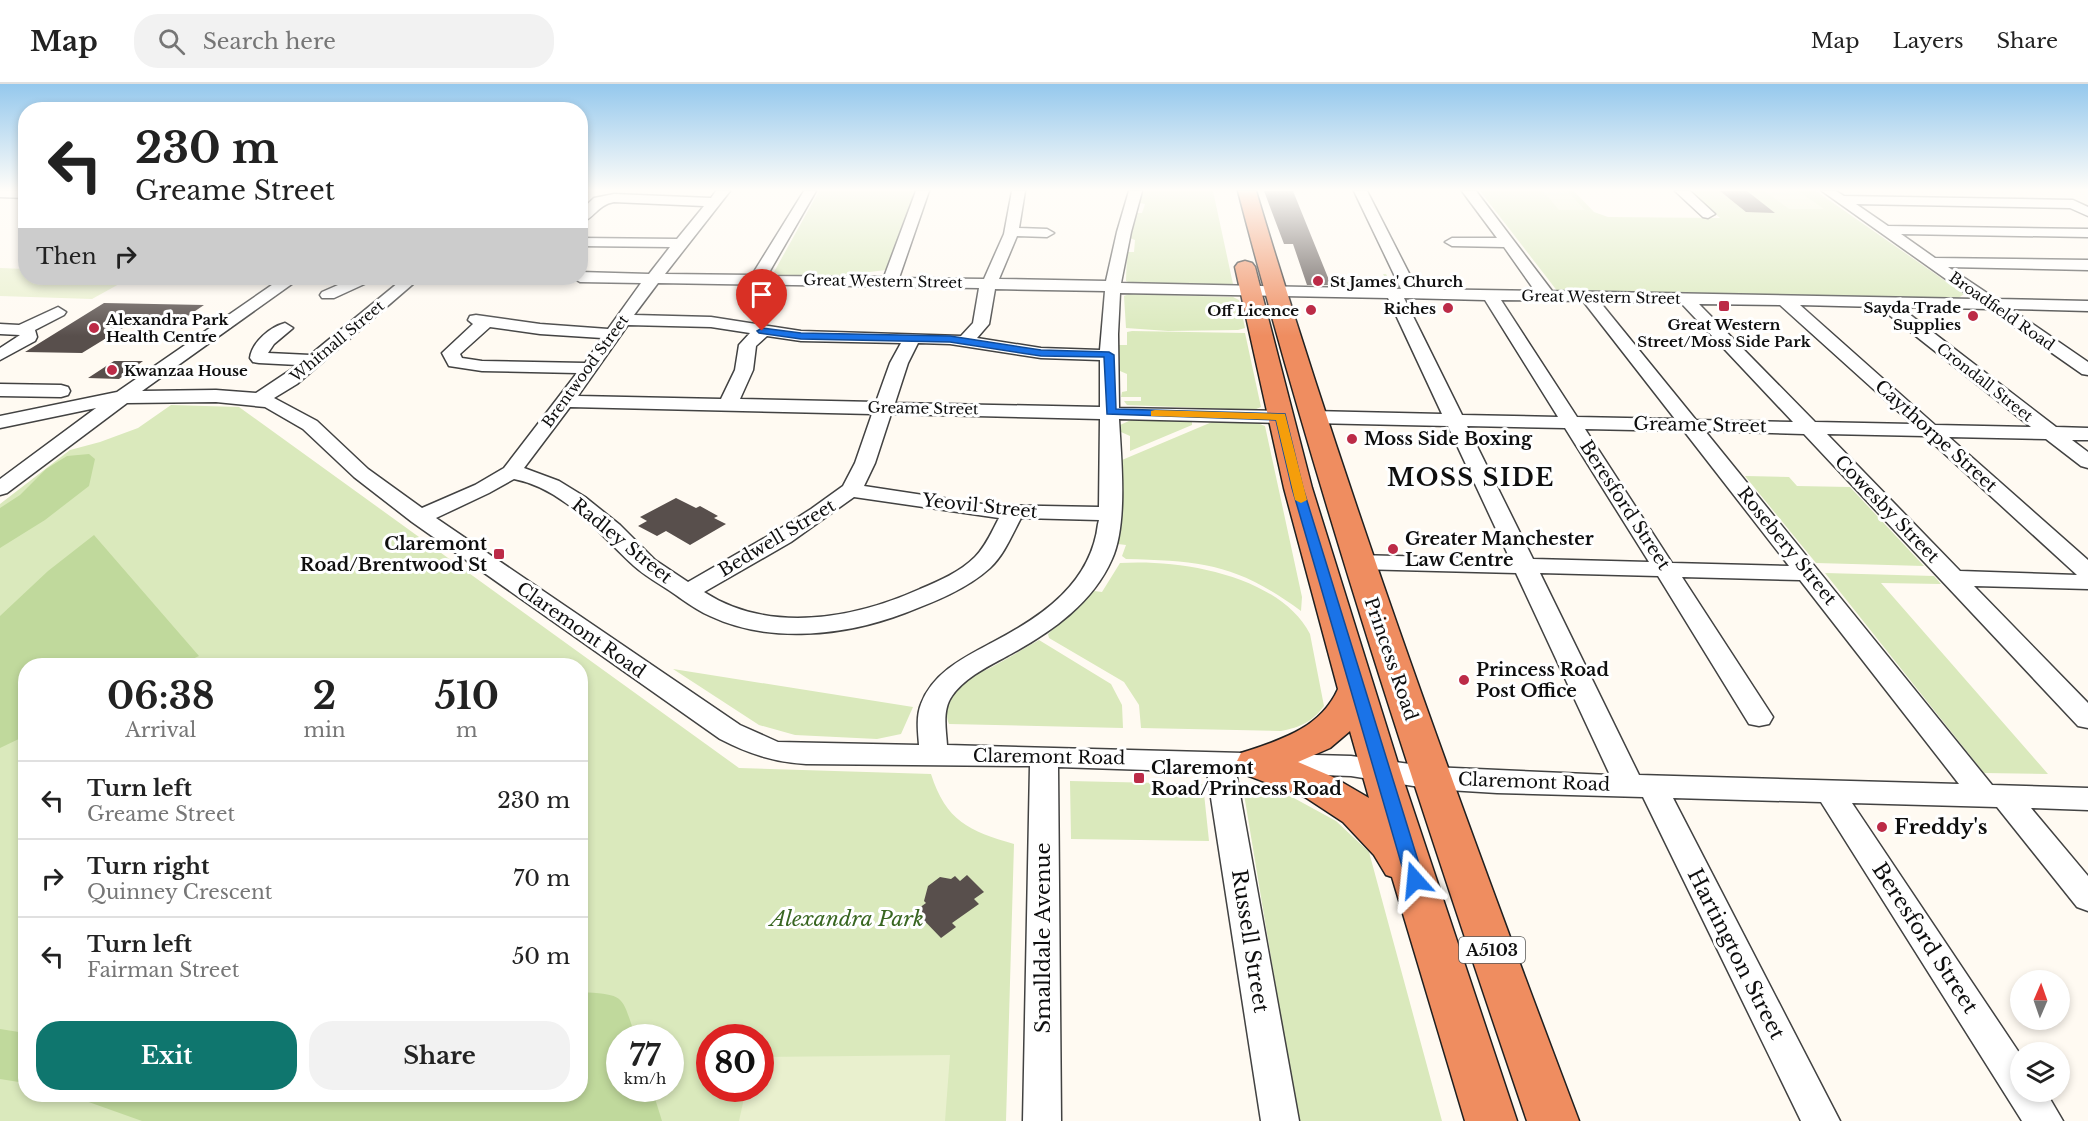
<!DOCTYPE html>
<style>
:root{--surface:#fff;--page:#f2f2f2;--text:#222;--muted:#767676;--line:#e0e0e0;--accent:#0f766e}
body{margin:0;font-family:"Libre Baskerville",serif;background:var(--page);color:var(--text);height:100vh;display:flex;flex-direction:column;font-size:22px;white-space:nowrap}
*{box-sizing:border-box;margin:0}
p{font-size:20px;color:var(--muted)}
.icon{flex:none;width:33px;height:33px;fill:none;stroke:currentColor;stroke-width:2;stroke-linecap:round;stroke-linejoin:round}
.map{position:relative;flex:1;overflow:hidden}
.sheet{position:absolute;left:18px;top:574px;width:570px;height:444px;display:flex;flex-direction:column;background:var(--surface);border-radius:24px;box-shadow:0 3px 9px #0003}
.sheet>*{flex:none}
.top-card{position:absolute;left:18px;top:18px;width:570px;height:183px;border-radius:24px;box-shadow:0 3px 9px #0003;background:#fff;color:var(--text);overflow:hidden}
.needle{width:39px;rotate:2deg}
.tools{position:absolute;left:2010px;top:886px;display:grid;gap:12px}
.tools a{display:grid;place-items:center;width:60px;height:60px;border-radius:50%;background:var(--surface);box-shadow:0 3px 9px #0003;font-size:30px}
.speed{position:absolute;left:606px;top:940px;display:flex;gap:12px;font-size:30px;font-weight:700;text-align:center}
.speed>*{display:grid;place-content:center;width:78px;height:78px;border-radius:50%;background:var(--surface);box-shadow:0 3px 9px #0003;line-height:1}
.speed small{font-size:15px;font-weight:400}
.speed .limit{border:9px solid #d22;background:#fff;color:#111}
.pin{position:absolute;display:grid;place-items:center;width:51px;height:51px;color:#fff;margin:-62px -26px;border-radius:50% 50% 50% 0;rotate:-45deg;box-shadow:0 0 6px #0007}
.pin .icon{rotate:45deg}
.me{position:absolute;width:66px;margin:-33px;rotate:342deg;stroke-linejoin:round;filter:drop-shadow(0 0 4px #0008)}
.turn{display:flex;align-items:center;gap:21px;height:126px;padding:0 18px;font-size:27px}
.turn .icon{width:78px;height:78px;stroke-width:2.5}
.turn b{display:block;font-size:42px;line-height:51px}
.then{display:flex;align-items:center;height:57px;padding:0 18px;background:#0003;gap:12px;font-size:22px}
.eta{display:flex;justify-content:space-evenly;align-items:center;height:102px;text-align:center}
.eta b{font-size:36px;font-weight:700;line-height:42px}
.primary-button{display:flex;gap:12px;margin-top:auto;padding:12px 18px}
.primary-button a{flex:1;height:69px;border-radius:24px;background:var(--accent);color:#fff;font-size:24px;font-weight:700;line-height:69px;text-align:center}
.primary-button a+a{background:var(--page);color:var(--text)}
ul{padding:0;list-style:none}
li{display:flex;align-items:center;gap:18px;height:78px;padding:0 18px;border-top:2px solid var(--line)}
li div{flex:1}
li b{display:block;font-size:22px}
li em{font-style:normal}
header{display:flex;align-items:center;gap:36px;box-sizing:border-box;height:84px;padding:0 30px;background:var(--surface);border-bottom:2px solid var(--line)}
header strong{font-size:28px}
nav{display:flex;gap:33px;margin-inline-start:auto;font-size:21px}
.search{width:420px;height:54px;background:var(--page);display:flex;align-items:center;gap:15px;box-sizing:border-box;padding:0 21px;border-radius:24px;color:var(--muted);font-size:22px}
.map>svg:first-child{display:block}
</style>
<header>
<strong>Map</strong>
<div class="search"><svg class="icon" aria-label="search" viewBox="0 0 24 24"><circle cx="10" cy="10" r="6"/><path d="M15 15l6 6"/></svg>Search here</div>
<nav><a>Map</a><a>Layers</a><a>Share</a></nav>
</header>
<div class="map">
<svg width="2088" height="1037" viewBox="0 0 2088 1037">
<rect width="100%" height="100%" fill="#fffaf2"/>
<!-- green -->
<path fill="#dae9bc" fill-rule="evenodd" d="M819,107H916L886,186L844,191L781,192L774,188Z
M1143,107H1213L1233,200H1132L1126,197L1127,168H1134L1135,156L1130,154L1136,129H1142L1145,120L1140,119Z
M1480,107H1574L1594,128L1608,133L1720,134L1690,107H1816L1964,210L1957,215L1558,208Z
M1383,190H1386L1394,205L1336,204L1335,203L1351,197H1387Z
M1129,210L1233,213L1239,216L1245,244L1238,246L1168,247L1126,244L1124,212Z
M1132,247L1245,249L1261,323L1254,326L1127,321L1124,317H1141V313H1121L1122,308L1127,307V290L1120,287L1119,261H1127V248Z
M171,321L239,323L739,684L931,690C946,737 969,747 1014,760L1006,1037H0V420L70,366L100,358L138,344ZM26,582H580V1011H26ZM620,954H670V1005H620ZM710,954H760V1005H710Z
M1131,336L1192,337V341L1130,367V352L1121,348L1120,341Z
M1212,338H1255L1265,342L1302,513L1301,527C1237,480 1203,477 1126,475L1122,472L1126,461L1118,460L1123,408L1122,376Z
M1745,392L1789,393L1797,402L1850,403L1924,482L1816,479Z
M1120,479C1180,475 1279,491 1310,550L1324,622C1312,638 1301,643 1281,647L1141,644L1139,621L1124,598L1049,554L1048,550L1094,507L1102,508Z
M1825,489L1934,492L1941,500L1881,499L2048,690L1984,689Z
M1039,556L1111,600L1122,621L1123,644L949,640C942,623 952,601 969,593C976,589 983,588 990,584C1007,575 1023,565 1039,556Z
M673,585L913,623L901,650L877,655L795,651L759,641Z
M1070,697L1203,700L1209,757L1071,755Z
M1242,698L1292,713L1336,737L1369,768L1442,1037H1298Z"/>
<!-- forest -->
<path fill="#c0d99c" d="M89,370L95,375L89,402L45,436L0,464V424L20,411L46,385L67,372Z
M94,451L199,572L178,582H26L25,652L0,664V532L48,487Z
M581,908C627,911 621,911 636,954H620V1005H652L662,1037H142L69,1011H580Z
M0,945L25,949V999L0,995Z"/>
<!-- pitch -->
<path fill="#e9f0ce" d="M1543,107L1568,108L1585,126H1559Z
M1765,107L1800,108L1824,125H1789Z
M0,184L25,185L26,194H130L92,215L0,212Z
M950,971L945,1037H739L746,1005H760L761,973Z"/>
<!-- building -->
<path fill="#584f4c" d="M1264,107H1293L1331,201H1307L1293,160H1284Z
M1720,107H1747L1775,129L1746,128Z
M104,219L204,221L176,240L131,239L82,269L25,268Z
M114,277H143L119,295L88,294Z
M676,414L696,424L700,422L718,432L714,434L726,440L690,461L666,447L657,452L638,442L647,437L640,433Z
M967,791L984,808L974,815L979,820L952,839L956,843L941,854L915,827L926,819L924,817L928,802L940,793L951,795L955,792L960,797Z"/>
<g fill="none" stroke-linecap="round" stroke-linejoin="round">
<!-- minor casing -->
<g stroke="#424242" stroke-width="3">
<path id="minor" d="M0,107H26V114L0,113Z
M716,107H730L665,190L752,191L804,107H816L767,192L884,193L916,107H929L899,194L984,195L1004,150L1012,107H1025L1019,144L1047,145L1054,149L1047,153L1017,152L999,195L1106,197L1117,148L1129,107H1142L1131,148L1121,199L1401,205L1354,107H1367L1417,205L1535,207L1504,163L1452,162L1445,158L1452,154H1497L1462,107H1476L1552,207L1974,215L1822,107H1836L1844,112L2073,116L2088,123V132L2070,124L1856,120L1888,142L2088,145V153L1901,150L1935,174L2088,176V186L1948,183L1996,215L2088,217V227L2011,225L2088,278V291L2082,290L1989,225L1900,223L2056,343L2088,344V356H2072L2088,368V384L2081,382L2046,355L1949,353L2088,476V505L1974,502L2088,619V644L2078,642L1804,350L1705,347L1992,701L2088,704V726L2031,724L2088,792V827L2077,823L1997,723L1852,719L2020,970V1008H2046L2063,1037H2022L1821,718L1673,714L1840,1037H1801L1643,713L1497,709L1432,705L1351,692L1236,688L1299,1037H1261L1207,688L1058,683L1061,1037H1023L1030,682L806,680C774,678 749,670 720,655L412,438L354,393L303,345L265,323L216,318L127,319L7,409L0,411V395L96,324L0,344V332L117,308L282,194H298L296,197L142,307L216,306L256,309L298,281L259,279L253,278L250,274C252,258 270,243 285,239L293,244L274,260L268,269L310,271L404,194H420L297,300L274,314L317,337L368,385L422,424L475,401L504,384L577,289L482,287L449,282L442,269L473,240L468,236L470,232L476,231L540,240L608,245L641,199L580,198L573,194H580V188L649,190L670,163L580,162V154L677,155L704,122L614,118C597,121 594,135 580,139V127L594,114L614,110L711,114ZM658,199L979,204L973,239L961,252L801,247L711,233L634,231ZM995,205L1105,207L1100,266L1041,264L977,254L989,240ZM1120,209L1388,214L1442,330L1312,327L1305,329L1302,333L1305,337L1312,339L1448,342L1510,475L1357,471L1349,473L1346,478L1349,483L1357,485L1516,489L1610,691L1432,683L1351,672L947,661C946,645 942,626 952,612C965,593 991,581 1011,570C1051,548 1093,519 1112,475C1128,440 1121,374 1119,335L1281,339L1288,337L1291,333L1288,329L1281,327L1119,324L1118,250ZM1404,214L1485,216L1558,333L1462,331ZM1501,216L1583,217L1675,335L1577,333ZM1600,218L1681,219L1793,338L1696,336ZM1699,220L1780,221L1912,340L1815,338ZM1800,221L1879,223L2031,343L1935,341ZM628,241L711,243L750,249L739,261L735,286L721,315L578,312ZM490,243L540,250L602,254L585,279L482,277L462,274L460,270ZM767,252L801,257L901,259L890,279L876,318L740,315L753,286L756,262ZM918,259L950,260L1041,274L1100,276V323L895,319L908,279ZM570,323L872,330L855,379L843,402L811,425L775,448L688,498L655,476L620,441L585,413L559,397L524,384ZM891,330L1100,335L1099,423L989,421L864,402L875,379ZM1467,342L1565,344L1649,478L1533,475ZM1585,345L1684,347L1789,482L1672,479ZM1827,350L1925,352L2077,491L1960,487ZM514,395C565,405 598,449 634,482C644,491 656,498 667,505C681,514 694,525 710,532C769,560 845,552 905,529C934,518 967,505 990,484C1004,471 1012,451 1021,434L1099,436L1098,440C1091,499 1043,532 993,558C965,573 933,588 921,620C916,632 918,648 919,661L778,658L740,641L436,434L489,409ZM854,413L999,434C992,447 986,462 975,473C960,488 939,497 920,505C853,535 769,550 704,508L791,458ZM1540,489L1658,492L1749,640L1759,642L1769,640L1773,633L1682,493L1800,496L1959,700L1639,691Z
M1675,107H1690L1715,130L1708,134L1703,133Z
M354,194H374L371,197L334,214H322L320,211L322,208Z
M58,223L66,228L64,231L35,246L37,253L35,257L0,276V264L20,251L0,250V240L19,241Z
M0,300L61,301L68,303L70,307L68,311L61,313L0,312Z"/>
</g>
<!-- highway casing -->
<g stroke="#202020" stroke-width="3">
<path id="highway" d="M1238,107H1256C1350,422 1463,730 1579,1037H1527C1422,729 1320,421 1238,107Z
M1245,177L1252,179L1255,183L1312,404L1400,686L1517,1037H1465L1392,793L1386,791L1374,771L1343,738L1305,713L1241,689L1236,679L1241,669C1280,656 1320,645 1338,605L1284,404L1235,183L1238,179ZM1350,647L1369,714L1333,693L1298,678L1330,664Z"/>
</g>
<!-- minor -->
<use href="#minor" fill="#fff" fill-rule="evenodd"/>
<!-- highway -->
<use href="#highway" fill="#ef8d60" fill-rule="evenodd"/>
</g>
<!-- sky -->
<linearGradient id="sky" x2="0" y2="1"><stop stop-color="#95c8ed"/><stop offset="0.42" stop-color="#fffdf9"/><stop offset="1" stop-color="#fffdf9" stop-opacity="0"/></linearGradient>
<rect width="2088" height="252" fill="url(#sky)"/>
<!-- route -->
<path fill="#1a73e8" stroke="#114b97" stroke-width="1.5" d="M762,244L801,249L950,252L1041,266L1109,268L1114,271L1116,325L1285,330L1303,404L1424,796L1421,801L1415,803L1409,801L1406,796L1292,404L1276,336L1107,330L1104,273L1041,272L950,258L801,255L759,249L757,247Z"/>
<!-- slow -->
<path fill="#f59e0b" d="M1155,326L1285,330L1307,416L1301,419L1295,416L1276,336L1151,332V327Z"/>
<!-- markers -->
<g fill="#bc2b47" stroke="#fff" stroke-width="2">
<circle cx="1318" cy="197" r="6"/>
<rect x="1718" y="216" width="12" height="12" rx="3"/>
<circle cx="1448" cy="224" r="6"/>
<circle cx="1311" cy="226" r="6"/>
<circle cx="1973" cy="232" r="6"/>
<circle cx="94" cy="244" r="6"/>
<circle cx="112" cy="286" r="6"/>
<circle cx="1352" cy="355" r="6"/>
<circle cx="1393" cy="465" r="6"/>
<rect x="493" y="464" width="12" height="12" rx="3"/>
<circle cx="1464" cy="596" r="6"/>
<rect x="1133" y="688" width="12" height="12" rx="3"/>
<circle cx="1882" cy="743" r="6"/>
</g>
<g text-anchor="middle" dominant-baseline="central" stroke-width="6" stroke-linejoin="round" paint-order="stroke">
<!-- far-street labels -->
<g font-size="15" fill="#0f0f0f" stroke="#fff">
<text transform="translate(883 197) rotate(1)">Great Western Street</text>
<text transform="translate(1601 213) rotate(1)">Great Western Street</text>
<text transform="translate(2002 227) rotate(35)">Broadfield Road</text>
<text transform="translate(337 257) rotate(-40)">Whitnall Street</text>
<text transform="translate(585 287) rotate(-54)">Brentwood Street</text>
<text transform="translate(1985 298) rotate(38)">Crondall Street</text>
<text transform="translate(923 324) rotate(1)">Greame Street</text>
</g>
<!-- far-poi labels -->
<g font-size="15" font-weight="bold" fill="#0f0f0f" stroke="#fff" text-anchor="start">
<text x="1330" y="197">St James' Church</text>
<text x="1961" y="223" text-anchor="end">Sayda Trade<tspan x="1961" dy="17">Supplies</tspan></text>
<text x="1436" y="224" text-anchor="end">Riches</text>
<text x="1299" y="226" text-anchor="end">Off Licence</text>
<text x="106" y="235">Alexandra Park<tspan x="106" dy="17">Health Centre</tspan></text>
<text x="1724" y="240" text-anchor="middle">Great Western<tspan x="1724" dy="17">Street/Moss Side Park</tspan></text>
<text x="124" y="286">Kwanzaa House</text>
</g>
<!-- shield labels -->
<rect fill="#fff" stroke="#575757" stroke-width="1.5" x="1459" y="853" width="66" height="26" rx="4.5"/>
<g font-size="16" font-weight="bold" fill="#0f0f0f">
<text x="1492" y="866">A5103</text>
</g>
<!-- street labels -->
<g font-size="18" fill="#0f0f0f" stroke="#fff">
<text transform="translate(1700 341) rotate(1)">Greame Street</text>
<text transform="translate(1936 352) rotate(42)">Caythorpe Street</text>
<text transform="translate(1625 421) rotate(57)">Beresford Street</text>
<text transform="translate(980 422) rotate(6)">Yeovil Street</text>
<text transform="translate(1887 425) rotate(46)">Cowesby Street</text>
<text transform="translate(777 454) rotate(-31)">Bedwell Street</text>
<text transform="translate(622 457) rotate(39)">Radley Street</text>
<text transform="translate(1787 462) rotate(51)">Rosebery Street</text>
<text transform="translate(581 546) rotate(35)">Claremont Road</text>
<text transform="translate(1391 575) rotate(71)">Princess Road</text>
<text transform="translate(1049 673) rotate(1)">Claremont Road</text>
<text transform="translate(1534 698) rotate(2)">Claremont Road</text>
</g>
<!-- poi labels -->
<g font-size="18" font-weight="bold" fill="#0f0f0f" stroke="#fff" text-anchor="start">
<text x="1364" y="355">Moss Side Boxing</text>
<text x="1405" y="455">Greater Manchester<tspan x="1405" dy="21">Law Centre</tspan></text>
<text x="487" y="460" text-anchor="end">Claremont<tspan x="487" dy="21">Road/Brentwood St</tspan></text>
<text x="1476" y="586">Princess Road<tspan x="1476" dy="21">Post Office</tspan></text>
<text x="1151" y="684">Claremont<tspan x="1151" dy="21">Road/Princess Road</tspan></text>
</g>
<!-- near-poi labels -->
<g font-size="21" font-weight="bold" fill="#0f0f0f" stroke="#fff" text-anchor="start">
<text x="1894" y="743">Freddy's</text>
</g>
<!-- near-park labels -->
<g font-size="21" font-style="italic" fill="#396621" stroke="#fff">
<text x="847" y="835">Alexandra Park</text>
</g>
<!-- near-street labels -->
<g font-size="21" fill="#0f0f0f" stroke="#fff">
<text transform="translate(1043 854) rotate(-90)">Smalldale Avenue</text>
<text transform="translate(1925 854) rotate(57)">Beresford Street</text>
<text transform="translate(1250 857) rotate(81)">Russell Street</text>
<text transform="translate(1736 870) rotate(63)">Hartington Street</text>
</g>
<!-- district labels -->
<g font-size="24" font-weight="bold" letter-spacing="1.5" fill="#0f0f0f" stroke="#fff">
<text x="1471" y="393">MOSS SIDE</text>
</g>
</g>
</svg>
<div class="tools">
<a><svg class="needle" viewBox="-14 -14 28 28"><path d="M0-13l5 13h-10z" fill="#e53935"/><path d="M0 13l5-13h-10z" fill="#767676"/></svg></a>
<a><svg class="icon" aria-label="layers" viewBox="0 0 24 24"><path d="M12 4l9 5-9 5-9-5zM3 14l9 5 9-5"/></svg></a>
</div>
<div class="speed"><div>77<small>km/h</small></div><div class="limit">80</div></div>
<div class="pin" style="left:762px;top:247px;background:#d93025"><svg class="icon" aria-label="arrive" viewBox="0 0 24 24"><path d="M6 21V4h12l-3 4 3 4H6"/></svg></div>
<svg class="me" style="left:1415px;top:796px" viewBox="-20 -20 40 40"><path d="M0-17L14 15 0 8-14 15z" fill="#1a73e8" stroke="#fff" stroke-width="4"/></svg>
<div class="top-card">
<div class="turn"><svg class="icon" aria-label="left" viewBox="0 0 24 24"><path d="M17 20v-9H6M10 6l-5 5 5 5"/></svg><div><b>230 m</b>Greame Street</div></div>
<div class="then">Then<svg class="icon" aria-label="right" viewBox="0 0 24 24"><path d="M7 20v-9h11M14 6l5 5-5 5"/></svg></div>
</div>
<section class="sheet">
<div class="eta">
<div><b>06:38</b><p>Arrival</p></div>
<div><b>2</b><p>min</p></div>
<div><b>510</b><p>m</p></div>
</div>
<ul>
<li><svg class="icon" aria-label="left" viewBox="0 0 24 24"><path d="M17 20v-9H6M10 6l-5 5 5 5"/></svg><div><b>Turn left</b><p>Greame Street</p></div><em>230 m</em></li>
<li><svg class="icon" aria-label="right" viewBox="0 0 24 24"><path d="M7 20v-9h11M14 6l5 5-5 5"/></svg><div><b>Turn right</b><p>Quinney Crescent</p></div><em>70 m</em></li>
<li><svg class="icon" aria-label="left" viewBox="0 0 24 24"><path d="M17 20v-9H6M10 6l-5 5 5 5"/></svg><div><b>Turn left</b><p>Fairman Street</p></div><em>50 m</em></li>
</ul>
<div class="primary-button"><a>Exit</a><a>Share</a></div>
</section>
</div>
